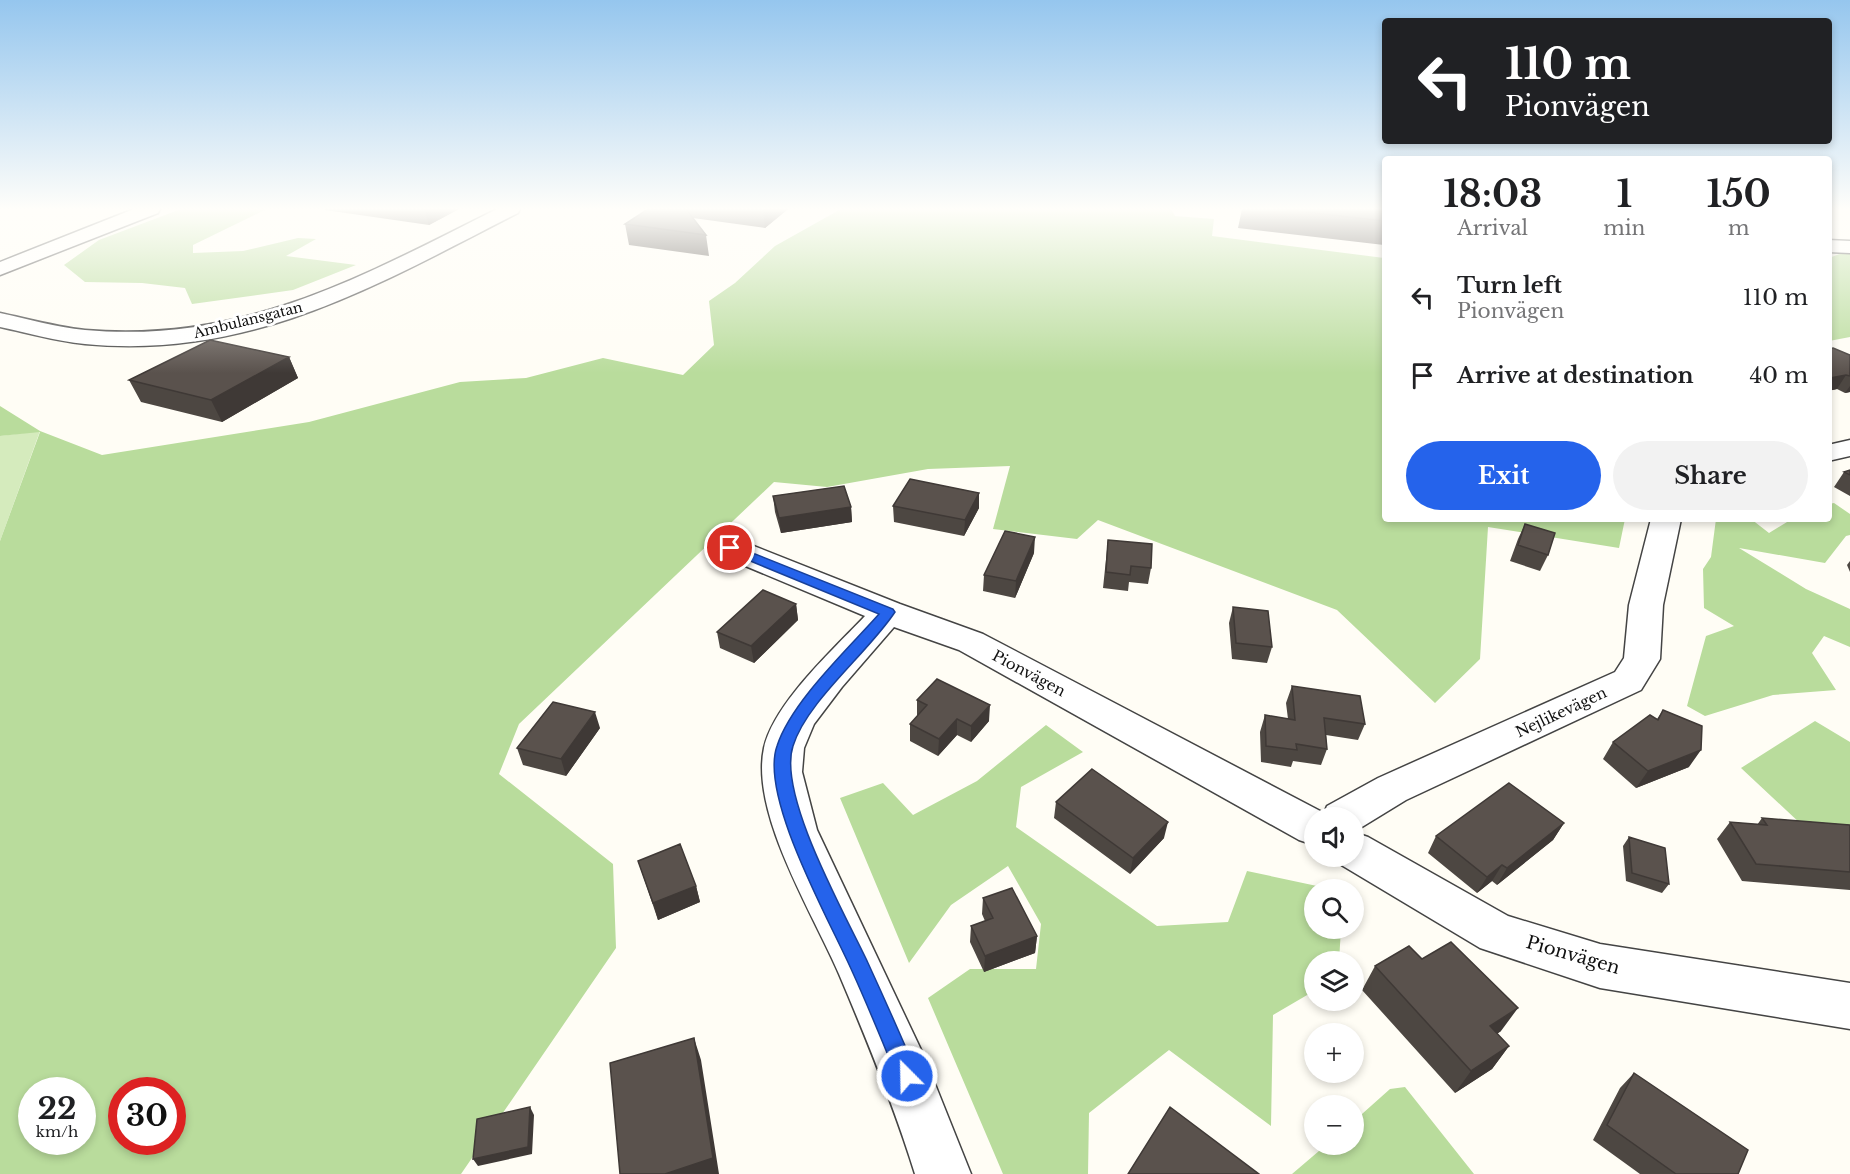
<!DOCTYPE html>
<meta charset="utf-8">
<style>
:root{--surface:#fff;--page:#f2f2f2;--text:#202124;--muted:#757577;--accent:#2563eb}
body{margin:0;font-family:"Libre Baskerville",serif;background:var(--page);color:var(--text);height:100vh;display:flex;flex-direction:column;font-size:22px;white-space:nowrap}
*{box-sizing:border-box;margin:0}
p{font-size:20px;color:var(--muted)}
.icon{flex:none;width:33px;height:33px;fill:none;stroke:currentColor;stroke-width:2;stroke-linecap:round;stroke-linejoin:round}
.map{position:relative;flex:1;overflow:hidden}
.details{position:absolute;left:1382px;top:156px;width:450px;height:366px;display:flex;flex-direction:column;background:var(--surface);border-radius:6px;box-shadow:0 3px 9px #0003}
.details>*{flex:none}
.top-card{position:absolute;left:1382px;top:18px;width:450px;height:126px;border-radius:6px;box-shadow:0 3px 9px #0003;background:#202124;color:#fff;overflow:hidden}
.fabs{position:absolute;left:1304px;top:807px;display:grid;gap:12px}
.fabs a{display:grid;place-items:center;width:60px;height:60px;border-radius:50%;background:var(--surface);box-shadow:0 3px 9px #0003;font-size:30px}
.speed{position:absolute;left:18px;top:1077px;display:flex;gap:12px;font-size:30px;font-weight:700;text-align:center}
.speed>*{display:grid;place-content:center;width:78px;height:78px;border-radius:50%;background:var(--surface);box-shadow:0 3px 9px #0003;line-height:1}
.speed small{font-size:15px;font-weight:400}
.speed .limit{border:9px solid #d22;background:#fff;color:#111}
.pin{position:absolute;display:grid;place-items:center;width:51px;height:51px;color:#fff;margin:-26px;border:3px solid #fff;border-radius:50%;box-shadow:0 2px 6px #0007}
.me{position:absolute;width:66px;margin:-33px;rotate:337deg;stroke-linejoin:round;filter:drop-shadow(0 0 4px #0008)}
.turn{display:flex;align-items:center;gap:21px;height:126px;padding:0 24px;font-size:27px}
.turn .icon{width:78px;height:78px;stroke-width:2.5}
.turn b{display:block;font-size:42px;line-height:51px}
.eta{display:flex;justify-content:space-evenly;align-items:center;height:102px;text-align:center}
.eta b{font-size:36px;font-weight:800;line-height:42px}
.primary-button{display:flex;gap:12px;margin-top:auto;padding:12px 24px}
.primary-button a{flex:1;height:69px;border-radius:36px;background:var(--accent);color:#fff;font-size:24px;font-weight:800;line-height:69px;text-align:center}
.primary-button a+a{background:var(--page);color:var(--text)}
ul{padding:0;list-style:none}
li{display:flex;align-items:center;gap:18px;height:78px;padding:0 24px}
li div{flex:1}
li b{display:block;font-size:22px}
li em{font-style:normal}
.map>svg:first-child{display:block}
</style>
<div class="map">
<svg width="1850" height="1174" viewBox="0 0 1850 1174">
<rect width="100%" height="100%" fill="#fffdf5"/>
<!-- green -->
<path fill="#d5ebbd" d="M40,431L0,541V436Z"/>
<!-- forest -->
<path fill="#b9dc9c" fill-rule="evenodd" d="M181,209H267L193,245V253L243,251L298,238L316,239L286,256L356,265L293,290L192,304L185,288L142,283L85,282L64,265L99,240Z
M841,209H1171L1175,216L1214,219L1212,236L1384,258V519H1625L1619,548L1488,527L1480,659L1435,703L1337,610L1098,520L1077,539L993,529L1010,466L928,469L827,487L774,482L519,724L499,774L613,864L616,948L461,1174H0V541L40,432L0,436V406L40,431L102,455L309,422L460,382L526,378L603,358L683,375L714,345L709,301L735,283L775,246ZM32,1090H82V1142H32ZM122,1090H172V1142H122Z
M1850,250V337L1829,341V258Z
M1834,503L1850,514V535L1846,536L1825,563L1739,548L1806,589L1850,609V647L1824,636L1812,653L1836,690L1773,695L1705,716L1687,706L1706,636L1734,626L1704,608L1703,569L1711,557L1716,519H1751L1769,533L1792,519H1828L1829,504Z
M1815,721L1850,742V844L1802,825L1741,768Z
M1046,725L1083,752L1021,787L1016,827L1157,926L1228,922L1247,871L1331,889L1314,890V928L1341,929L1339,961L1314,962V991L1273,1015L1271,1126L1169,1050L1089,1113L1088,1174H1003L928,998L970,969H1036L1041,924L1008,866L951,905L909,963L840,798L883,783L913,815L977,781Z
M1405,1087L1474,1174H1292L1326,1145L1353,1144V1122L1390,1089Z"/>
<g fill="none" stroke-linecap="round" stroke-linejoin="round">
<!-- minor casing -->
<g stroke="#444" stroke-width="3">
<path id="minor" d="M134,209H160L158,213L0,275V262Z
M497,209H520L518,213C377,285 251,360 85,344C56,341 28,333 0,327V313C28,319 56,327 85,330C243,344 361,277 497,209Z
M1828,240L1850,241V253L1828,252Z
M1850,440V456L1828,461V445Z
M1651,519H1681L1663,605L1660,659L1641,690L1406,800L1357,830L1353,831V818H1314V845L1299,840L959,650L894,627L842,687L814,724L804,748L802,772L817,830L923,1054L971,1174H915C894,1106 867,1040 839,974C814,915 750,814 764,748C774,703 834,649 865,616L719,555L714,548L719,541L730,538L741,541L900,604L983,634L1324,813L1327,806L1378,778L1615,672L1624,658L1629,605Z
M1353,832L1368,837L1508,916L1600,944L1850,983V1029L1600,988L1480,948L1338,863L1335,856H1353Z"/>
</g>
<!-- minor -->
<use href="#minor" fill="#fff" fill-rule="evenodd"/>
</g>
<!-- wall -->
<path fill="#4d4742" d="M325,209H459L429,225L325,210Z
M648,209H788L765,228L693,218L706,235L709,256L629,245L625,224Z
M1242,209H1384V245L1238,228Z
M1828,349L1850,355V392L1845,393L1837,389L1828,391Z
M289,357L298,378L222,422L141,402L129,380Z
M1850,470V496L1834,487L1844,472Z
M979,493V508L964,536L894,522L893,506Z
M773,496L851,507L852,522L781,533L775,512Z
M1525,524L1548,555L1540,571L1510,561L1518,539Z
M1108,540L1151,568L1148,584L1129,582L1128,591L1103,588Z
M1034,553L1015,598L983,591L984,575Z
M1850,561V572L1847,565Z
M796,604L798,620L754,663L720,648L717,632Z
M1233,607L1272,647L1267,663L1232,659L1229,623Z
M1292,686L1365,724L1358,740L1326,735L1327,749L1321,765L1293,761L1291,767L1261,762L1260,732L1265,715L1288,719L1286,703Z
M917,700L989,721L971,742L957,735L938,756L910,741V724L917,717Z
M1663,710L1689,767L1636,788L1603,759L1613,742L1657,719Z
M600,728L566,776L523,765L517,748Z
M1056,802L1164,838L1130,874L1054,818Z
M1762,818L1850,825V890L1742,881L1717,839L1730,822L1757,825Z
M1564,823L1553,840L1497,885L1492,881L1477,893L1428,853L1436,836Z
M1629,837L1669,884L1662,893L1626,881L1623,846Z
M638,861L696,886L700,902L658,920Z
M983,898L1037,936L1035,953L984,972L970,942L971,926L985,921L982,914Z
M1375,966L1501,1031L1497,1034L1509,1046L1492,1069L1455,1093L1362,990Z
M1634,1073L1738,1174H1640L1593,1140L1620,1088Z"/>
<!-- shaded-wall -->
<path fill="#3f3936" d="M424,209H459L429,225Z
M763,209H788L765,228Z
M289,357L298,378L222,422L211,400Z
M1846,375L1837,389L1828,391V381L1830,378Z
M1850,386V392L1845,393Z
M979,493V508L964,536L965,520Z
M851,507L852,522L781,533L779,518Z
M1035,537L1034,553L1015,598L1016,581Z
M796,604L798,620L754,663L751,646Z
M990,705L989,721L971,742V726Z
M595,712L600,728L566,776L561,759Z
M957,719V735L938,756L939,739Z
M1701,750L1689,767L1636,788L1648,771Z
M1168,822L1164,838L1130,874L1133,858Z
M1564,823L1553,840L1497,885L1507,868Z
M1502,865L1492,881L1477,893L1487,877Z
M696,886L700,902L658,920L653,903Z
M1037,936L1035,953L984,972L985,956Z
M1518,1008L1501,1031L1473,1049L1490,1026Z
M694,1038L701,1060L719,1174H665Z
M1509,1046L1492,1069L1455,1093L1471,1071Z
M530,1107L534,1115L532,1154L478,1166L473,1159Z"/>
<!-- building -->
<path fill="#5a524d" stroke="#3f3936" stroke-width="1.5" d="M648,209H686L706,235L625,224Z
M1281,209H1384V221Z
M210,340L289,357L211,400L129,380Z
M1833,348L1850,355V376L1846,375L1830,378L1828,377V349Z
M1850,470V475L1844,472Z
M910,479L979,493L965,520L893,506Z
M844,486L851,507L779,518L773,496Z
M1525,524L1555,533L1548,555L1518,545Z
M1005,531L1035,537L1016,581L984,575Z
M1108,540L1152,544L1151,568L1131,566L1130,575L1106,572Z
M763,590L796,604L751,646L717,632Z
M1233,607L1268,611L1272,647L1236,643Z
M937,679L990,705L971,726L957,719L939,739L910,724L927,705L917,700Z
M1292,686L1360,696L1365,724L1324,718L1327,749L1296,744L1297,750L1266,746L1265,715L1295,720Z
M553,702L595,712L561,759L517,748Z
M1663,710L1702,726L1701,750L1648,771L1613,742L1650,715L1658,720Z
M1092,769L1168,822L1133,858L1056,802Z
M1509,783L1564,823L1507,868L1502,865L1487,877L1436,836Z
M1762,818L1850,825V872L1756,864L1730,822L1767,825Z
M1629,837L1665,848L1669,884L1632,873Z
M680,844L696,886L653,903L638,861Z
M1012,888L1037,936L985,956L971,926L993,918L983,898Z
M1451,942L1518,1008L1490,1026L1509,1046L1471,1071L1375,966L1409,946L1422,959Z
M694,1038L713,1158L665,1174H620L610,1063Z
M1634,1073L1748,1150L1738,1174H1676L1607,1125Z
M530,1107L528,1147L473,1159L477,1119Z
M1170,1107L1259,1174H1128Z"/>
<!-- sky -->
<linearGradient id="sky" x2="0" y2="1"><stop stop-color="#95c6ee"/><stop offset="0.56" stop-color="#fffefa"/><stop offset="1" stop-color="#fffefa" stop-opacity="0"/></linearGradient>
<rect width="1850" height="373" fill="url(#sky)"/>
<!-- route -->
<path fill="#2563eb" stroke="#184099" stroke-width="1.5" d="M730,544L893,609L895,612C868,653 807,701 793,746C777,795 846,916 868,963C885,1000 902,1038 918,1076L915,1084L907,1087L900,1084C884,1046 869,1008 852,971C830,921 759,797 777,746C791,702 848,649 879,614L726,551L724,548Z"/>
<g text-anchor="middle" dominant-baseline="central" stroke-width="6" stroke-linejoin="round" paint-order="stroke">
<!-- far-street labels -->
<g font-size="14" fill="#111" stroke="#fff">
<text transform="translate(248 320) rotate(-14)">Ambulansgatan</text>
</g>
<!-- street labels -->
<g font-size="15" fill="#111" stroke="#fff">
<text transform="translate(1029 673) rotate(28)">Pionvägen</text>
<text transform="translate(1561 712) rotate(-25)">Nejlikevägen</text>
</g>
<!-- near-street labels -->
<g font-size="18" fill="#111" stroke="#fff">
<text transform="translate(1573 955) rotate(16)">Pionvägen</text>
</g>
</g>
</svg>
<div class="fabs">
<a><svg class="icon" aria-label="sound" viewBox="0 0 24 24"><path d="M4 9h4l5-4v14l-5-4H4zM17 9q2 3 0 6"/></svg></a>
<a><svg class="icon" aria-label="search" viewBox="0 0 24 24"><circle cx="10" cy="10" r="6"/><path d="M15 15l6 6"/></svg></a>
<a><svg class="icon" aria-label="layers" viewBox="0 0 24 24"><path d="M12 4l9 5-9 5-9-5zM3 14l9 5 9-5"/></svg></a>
<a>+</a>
<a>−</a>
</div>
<div class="speed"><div>22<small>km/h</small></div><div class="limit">30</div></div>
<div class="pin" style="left:730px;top:548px;background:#d93025"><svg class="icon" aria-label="arrive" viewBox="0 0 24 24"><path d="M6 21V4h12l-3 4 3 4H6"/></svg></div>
<svg class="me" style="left:907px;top:1076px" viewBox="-20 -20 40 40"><circle r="17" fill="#2563eb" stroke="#fff" stroke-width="3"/><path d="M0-11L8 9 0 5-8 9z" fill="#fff"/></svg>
<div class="top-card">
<div class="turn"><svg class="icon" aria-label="left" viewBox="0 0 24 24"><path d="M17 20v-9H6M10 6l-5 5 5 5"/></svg><div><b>110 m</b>Pionvägen</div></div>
</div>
<section class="details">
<div class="eta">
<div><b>18:03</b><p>Arrival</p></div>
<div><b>1</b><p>min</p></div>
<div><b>150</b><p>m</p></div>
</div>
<ul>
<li><svg class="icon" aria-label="left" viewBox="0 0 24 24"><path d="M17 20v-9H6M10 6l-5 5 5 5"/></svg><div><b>Turn left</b><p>Pionvägen</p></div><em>110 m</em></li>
<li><svg class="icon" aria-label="arrive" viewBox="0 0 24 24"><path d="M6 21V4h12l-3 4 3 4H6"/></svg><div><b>Arrive at destination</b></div><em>40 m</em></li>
</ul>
<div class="primary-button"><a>Exit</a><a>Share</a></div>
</section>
</div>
